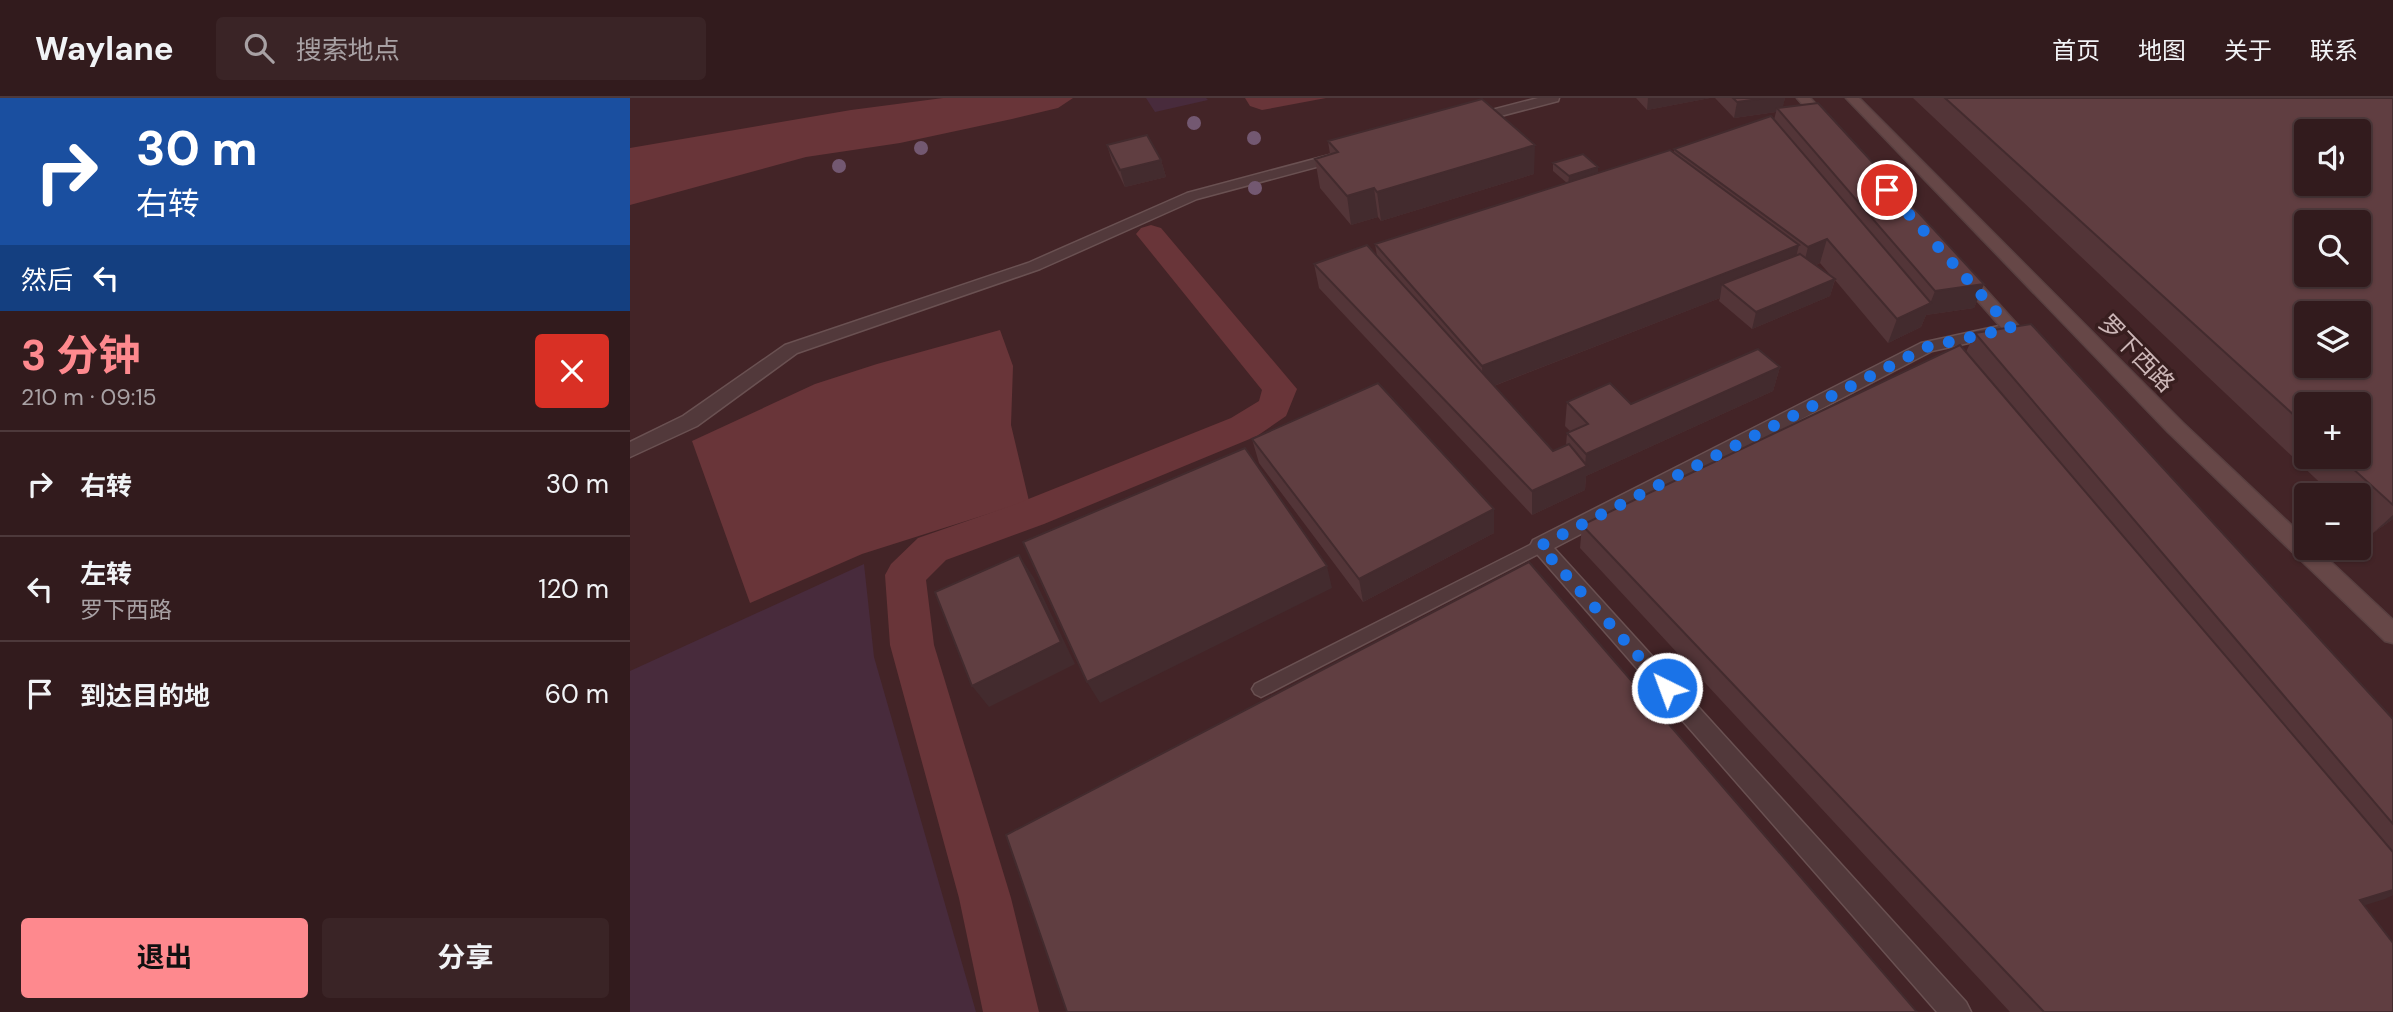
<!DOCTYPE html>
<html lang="zh">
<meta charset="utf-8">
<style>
:root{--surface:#321b1d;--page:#3a2426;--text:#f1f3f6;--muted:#a8a1a4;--line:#4d393b;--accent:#fe898e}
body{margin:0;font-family:"DM Sans","Noto Sans SC",sans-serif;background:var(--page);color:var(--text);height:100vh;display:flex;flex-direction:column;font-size:26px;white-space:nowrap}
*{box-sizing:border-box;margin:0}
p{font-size:23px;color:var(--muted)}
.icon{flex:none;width:38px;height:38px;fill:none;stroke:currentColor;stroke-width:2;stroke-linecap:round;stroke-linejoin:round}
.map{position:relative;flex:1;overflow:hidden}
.details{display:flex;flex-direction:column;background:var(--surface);width:630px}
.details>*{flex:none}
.top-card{background:#1a4fa0;color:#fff;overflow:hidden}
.controls{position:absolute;left:1664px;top:21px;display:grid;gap:14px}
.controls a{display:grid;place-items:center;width:77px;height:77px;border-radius:7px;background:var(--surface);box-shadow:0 2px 5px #0004,0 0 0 2px var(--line);font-size:35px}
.pin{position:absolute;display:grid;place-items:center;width:60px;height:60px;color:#fff;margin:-30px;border:4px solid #fff;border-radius:50%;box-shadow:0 2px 7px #0007}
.me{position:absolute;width:77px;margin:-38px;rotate:318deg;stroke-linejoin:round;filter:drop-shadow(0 0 5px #0008)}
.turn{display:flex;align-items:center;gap:24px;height:147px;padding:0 21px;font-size:32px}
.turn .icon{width:91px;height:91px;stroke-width:2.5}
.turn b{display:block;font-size:49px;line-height:60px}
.then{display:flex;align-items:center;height:66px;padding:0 21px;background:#0003;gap:14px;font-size:26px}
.round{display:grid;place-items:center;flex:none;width:74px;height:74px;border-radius:7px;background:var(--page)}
.overview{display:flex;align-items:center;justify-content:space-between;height:119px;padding:0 21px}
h1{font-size:42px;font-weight:700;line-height:52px;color:var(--accent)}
.cta{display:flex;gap:14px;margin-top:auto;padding:14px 21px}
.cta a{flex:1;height:80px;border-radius:7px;background:var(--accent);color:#111;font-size:28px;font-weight:700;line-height:80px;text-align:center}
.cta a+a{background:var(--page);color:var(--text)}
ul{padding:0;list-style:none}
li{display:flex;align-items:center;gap:21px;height:105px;padding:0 21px;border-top:2px solid var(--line)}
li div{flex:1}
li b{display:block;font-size:26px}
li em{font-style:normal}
header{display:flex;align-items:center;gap:42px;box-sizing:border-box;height:98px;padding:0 35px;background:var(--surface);border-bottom:2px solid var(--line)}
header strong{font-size:33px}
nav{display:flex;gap:38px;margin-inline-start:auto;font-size:24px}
.search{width:490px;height:63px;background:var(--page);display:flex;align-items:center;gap:18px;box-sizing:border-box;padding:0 24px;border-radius:7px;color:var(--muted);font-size:26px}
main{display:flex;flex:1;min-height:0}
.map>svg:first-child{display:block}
</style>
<header>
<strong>Waylane</strong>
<div class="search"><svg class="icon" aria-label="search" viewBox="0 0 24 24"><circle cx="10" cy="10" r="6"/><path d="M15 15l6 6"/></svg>搜索地点</div>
<nav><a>首页</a><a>地图</a><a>关于</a><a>联系</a></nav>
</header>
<main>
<section class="details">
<div class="top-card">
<div class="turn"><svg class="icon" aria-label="right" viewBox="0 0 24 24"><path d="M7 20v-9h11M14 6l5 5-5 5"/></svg><div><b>30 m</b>右转</div></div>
<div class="then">然后<svg class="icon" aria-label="left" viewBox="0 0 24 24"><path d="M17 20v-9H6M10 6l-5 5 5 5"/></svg></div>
</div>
<div class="overview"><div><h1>3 分钟</h1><p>210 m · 09:15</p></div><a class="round" style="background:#d93025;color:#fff"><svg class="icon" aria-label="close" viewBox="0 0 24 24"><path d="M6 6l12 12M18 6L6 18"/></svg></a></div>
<ul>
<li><svg class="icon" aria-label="right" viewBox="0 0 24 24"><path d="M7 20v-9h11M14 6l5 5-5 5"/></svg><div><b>右转</b></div><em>30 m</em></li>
<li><svg class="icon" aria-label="left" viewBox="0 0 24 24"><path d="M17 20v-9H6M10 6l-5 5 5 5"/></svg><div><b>左转</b><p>罗下西路</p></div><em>120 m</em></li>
<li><svg class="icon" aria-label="arrive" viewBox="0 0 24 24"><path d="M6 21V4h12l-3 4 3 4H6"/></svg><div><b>到达目的地</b></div><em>60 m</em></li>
</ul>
<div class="cta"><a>退出</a><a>分享</a></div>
</section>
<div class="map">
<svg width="1763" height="914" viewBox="0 0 1763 914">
<rect width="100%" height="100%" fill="#432427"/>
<!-- green -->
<path fill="#482b3c" d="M516,0H576L578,2L525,14Z
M234,466L244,559L346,914H0V573Z"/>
<!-- water -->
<path fill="#693539" d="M313,0H443L428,10L382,21L270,45L176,59L0,107V50L221,12Z
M615,0H696L632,12L620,8Z
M370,232L383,268L381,327L399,403L232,456L120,505L62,343L185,286L247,266Z"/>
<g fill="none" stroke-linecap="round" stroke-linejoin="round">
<!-- canal -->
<path fill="#693539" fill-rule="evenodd" d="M521,127L531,130L667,291L656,318L627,338L414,426L316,462L296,482L304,547L381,800L409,914H353L329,800L260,547L255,477L261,466L288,440L386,406L601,320L629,303L632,292L506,136L511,130Z"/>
<!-- lane casing -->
<g stroke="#6a5152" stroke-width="3">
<path id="lane" d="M910,442L916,444L918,448L916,452L637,596L631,599L625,596L622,591L625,586Z"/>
</g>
<!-- street casing -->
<g stroke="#6a5152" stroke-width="3">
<path id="street" d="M908,0H929L928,3L840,26L833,22L835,19Z
M711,54L716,55V61L567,101L410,171L167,255L67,328L0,359V344L53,318L155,247L398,165L557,95Z
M1369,228L1378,233L1375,237L1302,253L924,450L1336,904L1341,914H1307L900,448L903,442L1291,245Z"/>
</g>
<!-- secondary casing -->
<g stroke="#594041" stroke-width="3">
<path id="secondary" d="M1167,0H1180L1203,24V30H1193Z
M1216,0H1229L1552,324L1676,441V450H1686L1763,522V545L1755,543L1538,334Z
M1332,170L1338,172L1405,246L1408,250L1405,254H1393L1326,178L1324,175Z"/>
</g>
<!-- lane -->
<use href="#lane" fill="#52393b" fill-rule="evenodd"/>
<!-- street -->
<use href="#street" fill="#52393b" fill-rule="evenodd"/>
<!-- secondary -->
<use href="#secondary" fill="#664747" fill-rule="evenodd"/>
</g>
<!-- trees -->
<g fill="#735871">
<circle cx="564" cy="25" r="7"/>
<circle cx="624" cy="40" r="7"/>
<circle cx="291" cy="50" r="7"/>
<circle cx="209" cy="68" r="7"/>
<circle cx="625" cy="90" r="7"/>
</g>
<!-- wall -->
<path fill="#533538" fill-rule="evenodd" d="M1006,0H1080L1017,12Z
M1085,0H1155L1152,10L1354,186L1344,210L1296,217L1291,229L1258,245L1205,182L1200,198L1122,231L1089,203L1090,200L864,288L923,353L936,347L937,335L941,334L935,328L937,304L1001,306L1150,269L1143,293L956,378L955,392L902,417L689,190L684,166L747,158L745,146L937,85L923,73V65L968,75L1044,55V51L1144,22L1146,14L1104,20ZM1190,165L1202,179L1186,167Z
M1283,0H1763V421L1743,435L1729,422V397H1703ZM1676,306L1729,359H1676Z
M698,43L904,76L751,123L748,119L721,127L690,90L685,61L700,56Z
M477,47L531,62L536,79L495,89L482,63Z
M1345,235L1763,621V797L1734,807L1763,914H1380L950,450L952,427L1336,254Z
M622,341L864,435L733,504L629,365Z"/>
<!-- shaded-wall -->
<path fill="#432b2e" d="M1018,0H1080L1017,12Z
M1136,0H1155L1152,13L1147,10L1146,14L1104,20L1107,4Z
M905,47L904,76L751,123L747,94Z
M531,62L536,79L495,89L490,72Z
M968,69V77L938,87L939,78Z
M744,90L748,119L721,127L717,98Z
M1197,141L1190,165L1172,173L1178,149Z
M1169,147L1163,171L1092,186L1090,200L853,292L852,268Z
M1205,181L1200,198L1122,231L1126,214Z
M1354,186L1344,210L1296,217L1291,229L1258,245L1267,221L1300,206L1305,193Z
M1150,269L1143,293L956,378L955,392L902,417V393L955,369L956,356Z
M864,411V435L733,504L729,481Z
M1763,417V421L1743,435Z
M389,457L404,480L445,566L359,609L342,588Z
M697,468L702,490L470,605L457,584Z
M1763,792V797L1755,801L1697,819L1730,802Z"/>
<!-- building -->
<path fill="#603e41" stroke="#432b2e" stroke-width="2" fill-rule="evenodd" d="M1103,0H1136L1107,4Z
M1315,0H1763V407L1710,359H1729V306H1676V328ZM1676,33H1729V86H1676ZM1676,124H1729V177H1676ZM1676,215H1729V268H1676Z
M852,1L905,47L747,94L744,90L717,98L685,61L708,54L698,43Z
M1188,5L1354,186L1305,193L1147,10Z
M1141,18L1301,205L1267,221L1197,141L1178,149L1044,51Z
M517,37L531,62L490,72L477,47Z
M1040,52L1169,147L852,268L745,146Z
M953,56L968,69L939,78L923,65Z
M737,147L923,353L939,346L957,368L902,393L684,166Z
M1170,156L1205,181L1126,214L1092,186Z
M1401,226L1763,621V726L1345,235Z
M1330,247L1763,754V792L1730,802L1763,845V914H1414L952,427Z
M1128,251L1150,269L956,356L937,335L958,326L937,304L980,285L1001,306Z
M748,285L864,411L729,481L622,341Z
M615,350L697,468L457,584L393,444Z
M389,457L431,544L342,588L305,494Z
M899,464L1287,914H437L376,737Z"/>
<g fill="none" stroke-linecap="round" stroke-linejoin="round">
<!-- route -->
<path stroke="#1a73e8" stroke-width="12" stroke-dasharray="0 21.6" d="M1037,590L910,448L1297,249L1381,230L1257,92"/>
</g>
<g text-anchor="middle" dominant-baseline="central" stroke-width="7" stroke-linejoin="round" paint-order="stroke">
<!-- street labels -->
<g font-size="24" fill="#ccb6b7" stroke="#381e1f">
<text transform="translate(1507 255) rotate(46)">罗下西路</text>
</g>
</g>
</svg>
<div class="controls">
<a><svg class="icon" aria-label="sound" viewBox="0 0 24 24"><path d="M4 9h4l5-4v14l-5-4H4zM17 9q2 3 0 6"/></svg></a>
<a><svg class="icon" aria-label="search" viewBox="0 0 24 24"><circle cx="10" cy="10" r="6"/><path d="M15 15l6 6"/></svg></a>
<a><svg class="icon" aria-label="layers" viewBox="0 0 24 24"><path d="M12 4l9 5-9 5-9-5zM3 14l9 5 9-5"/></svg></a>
<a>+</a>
<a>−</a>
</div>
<div class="pin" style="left:1257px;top:92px;background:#d93025"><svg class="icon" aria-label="arrive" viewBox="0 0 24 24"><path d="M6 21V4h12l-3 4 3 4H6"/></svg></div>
<svg class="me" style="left:1037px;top:590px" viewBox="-20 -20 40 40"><circle r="17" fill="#1a73e8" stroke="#fff" stroke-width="3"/><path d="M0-11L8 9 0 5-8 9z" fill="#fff"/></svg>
</div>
</main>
